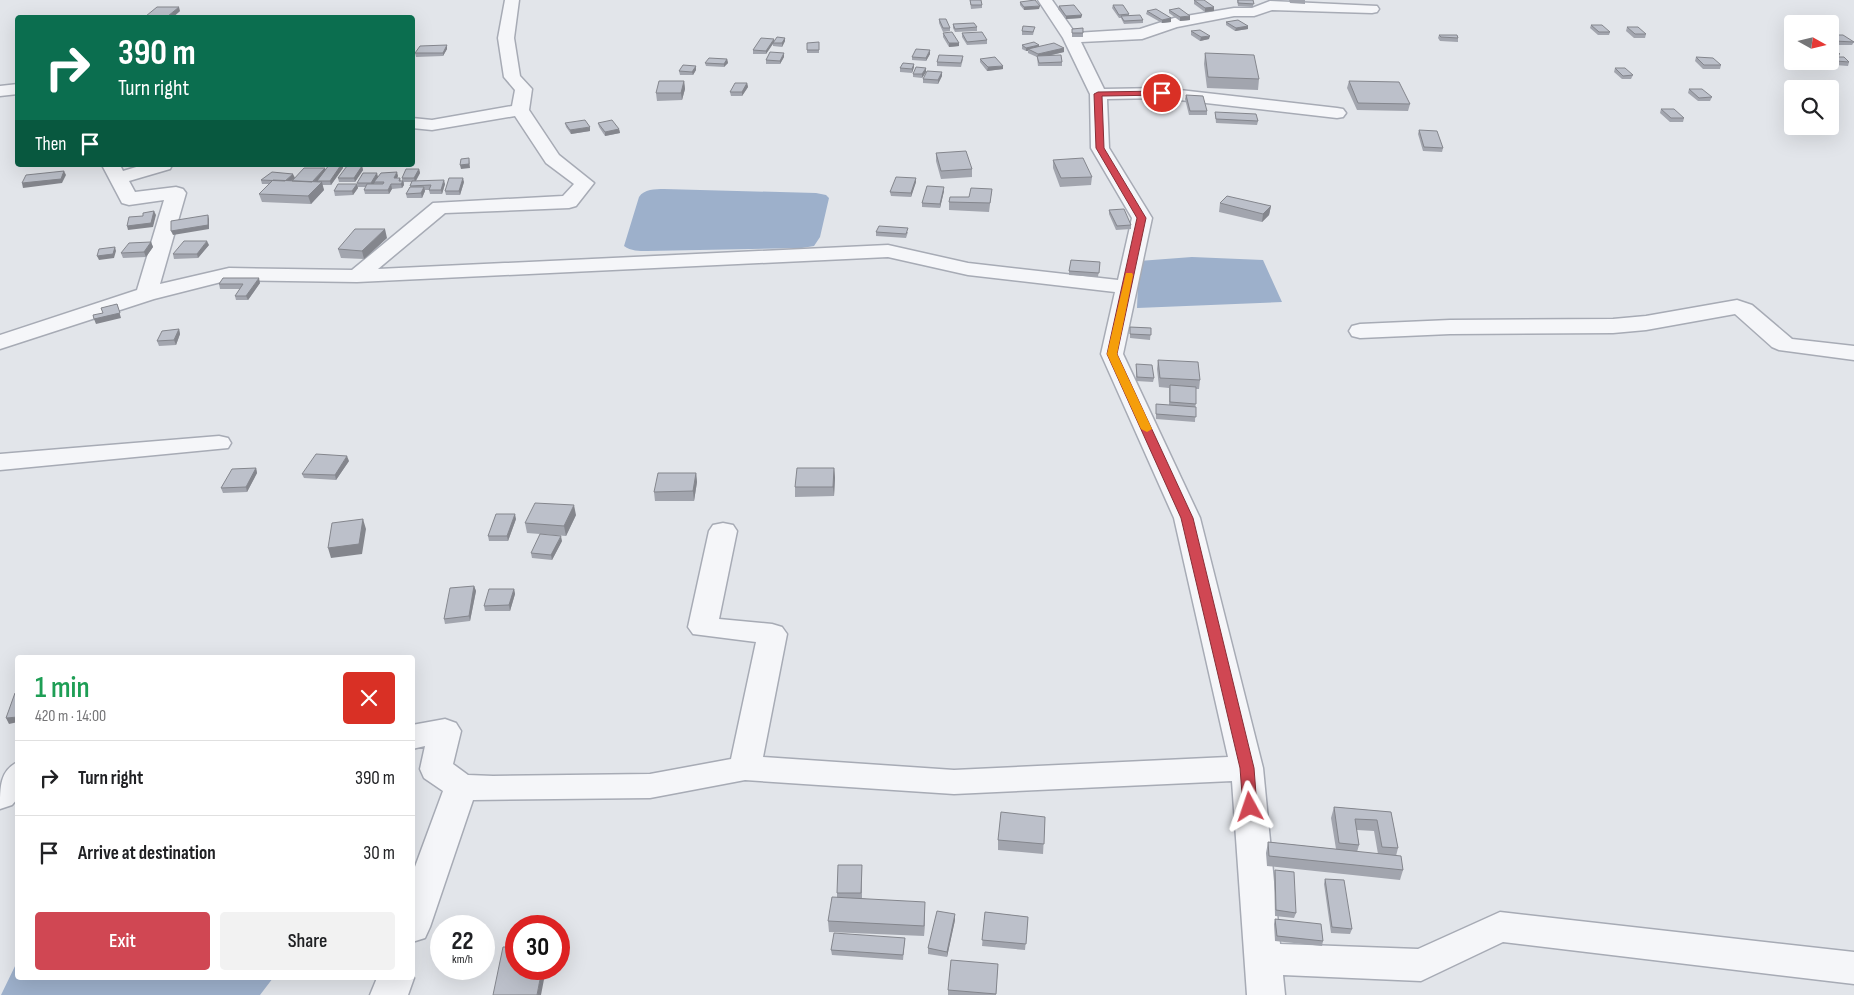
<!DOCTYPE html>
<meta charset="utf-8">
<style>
:root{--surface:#fff;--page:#f2f2f2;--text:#202124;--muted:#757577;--line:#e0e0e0;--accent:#d04753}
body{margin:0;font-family:"Sofia Sans Condensed",sans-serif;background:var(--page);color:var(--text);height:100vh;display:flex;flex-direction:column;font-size:19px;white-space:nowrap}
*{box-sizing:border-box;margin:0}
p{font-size:16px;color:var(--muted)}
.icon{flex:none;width:28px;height:28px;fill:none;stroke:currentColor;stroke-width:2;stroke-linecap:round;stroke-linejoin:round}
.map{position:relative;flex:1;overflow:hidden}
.details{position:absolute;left:15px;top:655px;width:400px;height:325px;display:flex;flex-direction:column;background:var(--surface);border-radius:5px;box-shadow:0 5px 20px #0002}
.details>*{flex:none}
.guide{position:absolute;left:15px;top:15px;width:400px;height:152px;border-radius:5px;box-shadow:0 5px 20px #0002;background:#0b6e4f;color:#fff;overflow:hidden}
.needle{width:32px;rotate:98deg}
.fabs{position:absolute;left:1784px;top:15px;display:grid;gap:10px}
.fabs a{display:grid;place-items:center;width:55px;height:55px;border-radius:5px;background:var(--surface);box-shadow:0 5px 20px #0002;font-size:25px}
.speed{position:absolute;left:430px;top:915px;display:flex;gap:10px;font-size:25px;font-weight:700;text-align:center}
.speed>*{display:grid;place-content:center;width:65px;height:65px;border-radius:50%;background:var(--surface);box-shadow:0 5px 20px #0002;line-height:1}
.speed small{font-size:12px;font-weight:400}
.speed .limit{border:8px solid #d22;background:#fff;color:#111}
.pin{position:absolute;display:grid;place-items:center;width:42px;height:42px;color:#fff;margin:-21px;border:2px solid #fff;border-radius:50%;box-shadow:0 1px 5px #0007}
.me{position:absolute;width:55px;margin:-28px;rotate:355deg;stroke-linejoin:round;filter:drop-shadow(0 0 4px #0008)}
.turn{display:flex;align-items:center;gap:18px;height:105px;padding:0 20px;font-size:22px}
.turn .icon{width:65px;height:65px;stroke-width:2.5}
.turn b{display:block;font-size:35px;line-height:42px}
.then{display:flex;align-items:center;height:48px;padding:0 20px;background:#0003;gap:10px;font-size:19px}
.round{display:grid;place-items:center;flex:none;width:52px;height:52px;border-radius:5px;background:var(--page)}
.overview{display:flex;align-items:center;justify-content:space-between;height:85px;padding:0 20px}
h1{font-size:30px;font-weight:600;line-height:38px;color:#1e9e55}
.action{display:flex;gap:10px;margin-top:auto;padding:10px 20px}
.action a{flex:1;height:58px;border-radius:5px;background:var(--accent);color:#fff;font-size:20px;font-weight:600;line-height:58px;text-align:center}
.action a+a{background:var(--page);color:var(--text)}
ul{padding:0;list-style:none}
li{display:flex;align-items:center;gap:15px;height:75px;padding:0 20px;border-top:1px solid var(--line)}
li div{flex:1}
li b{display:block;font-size:19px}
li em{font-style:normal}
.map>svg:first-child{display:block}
</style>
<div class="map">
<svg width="1854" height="995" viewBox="0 0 1854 995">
<rect width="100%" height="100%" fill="#e2e5ea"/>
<!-- water -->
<path fill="#9db0cb" d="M664,189L816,193L826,195L829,198L820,237L814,246L802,248L647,251C639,251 631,251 624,246L639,197C644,189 655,189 664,189Z
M1192,257L1263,260L1282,302L1137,308L1139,261Z
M17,962L18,978H273L260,995H1Z"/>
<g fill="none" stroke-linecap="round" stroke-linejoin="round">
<!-- street casing -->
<g stroke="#a7abb5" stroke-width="3">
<path id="street" d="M505,0H519L514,38L520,76L532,89L529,110L559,155L594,183L576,206L569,208L445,213L378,269L888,245L968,263L1118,280L1132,218L1091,148L1090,94L1063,38L1038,0H1052L1075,33L1140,29L1174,18L1234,8H1252L1270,1L1377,6L1379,9L1377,12L1372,13L1272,10L1254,16H1234L1177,27L1142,39L1081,42L1104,89L1162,88L1337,108L1343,109L1346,113L1343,117L1337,118L1162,98L1107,99L1109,148L1152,218L1123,354L1200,518L1263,768L1280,944L1418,949L1500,912L1854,952V984L1503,942L1421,981L1283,975L1285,995H1247L1232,781L954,794L745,780L650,798L473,800L430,927L425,938L412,942V875L443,791L424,778L420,769L425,746L412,749V725L445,719L456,723L461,731L453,764L468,775L493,776L650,774L731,759L756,642L693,634L688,627L709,531L713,525L723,523L733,525L737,531L719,619L772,624L782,627L787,634L763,757L954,770L1228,757L1174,518L1101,354L1115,292L968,275L888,257L357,282L229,280L154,299L0,349V335L137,290L164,200L129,205L122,203L102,165H120L123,171L143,165H172L170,169L129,181L135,192L176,187L183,189L186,193L160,284L229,268L352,270L433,203L563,196L574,184L546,163L515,116L432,130L412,128V118L432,120L512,106L515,90L504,77L498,38Z
M18,84V94L0,96V86Z
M1737,300L1752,305L1792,339L1854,346V360L1779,350L1772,347L1735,314L1646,330L1613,333L1450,334L1360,338L1352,336L1349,331L1352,326L1360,324L1450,320L1613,319L1646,316Z
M219,436L228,438L231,443L228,448L0,470V454Z
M18,762V798L12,805L0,809C0,787 0,770 18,762Z
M412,975L414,978L408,995H370L377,978H412Z"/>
</g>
<!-- street -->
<use href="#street" fill="#f5f6f9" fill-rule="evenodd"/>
</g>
<!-- wall -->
<path fill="#a2a5ae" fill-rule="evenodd" d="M970,0L982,5V8L971,9Z
M1194,0L1214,11L1205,12L1194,4Z
M1237,0H1253V7L1238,6Z
M1289,0H1305V4L1290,3Z
M1020,2L1039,9L1024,10L1020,5Z
M1113,5L1129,14V16L1143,20V23L1124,24L1121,18H1119L1112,8Z
M1059,6L1082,15L1081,18L1066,19L1058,9Z
M1169,10L1190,20L1180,21L1169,13Z
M180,11L172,18H146V16Z
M1147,11L1171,18V22L1162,23L1146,14Z
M939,19L950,28V31L943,32L939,23Z
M1226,22L1248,26V29L1235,31L1226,25Z
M953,24L977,27V31L955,32L953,28Z
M1591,25L1610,32L1609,35H1598L1590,28Z
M1627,27L1646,34L1645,38H1634L1626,31Z
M1083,28V37H1072V29Z
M1022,31H1034L1033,35H1022Z
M1191,31L1209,39L1200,41L1191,35Z
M943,33L959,46L949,47L943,37Z
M962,33L987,40V44L967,45L962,37Z
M1439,35L1458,38V42L1440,41L1438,38Z
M1830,35L1854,42L1852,45H1832L1830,43Z
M785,38V41L782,47L773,46V44L766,54H753V50L774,41Z
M447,45V49L443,56L416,57L415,53Z
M1022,45H1039V46L1064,48V52L1048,56L1062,62V66H1038L1037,57L1028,53V51H1026L1022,49Z
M819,46V53H807V50Z
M1830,49L1840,54L1839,57L1849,62L1848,66L1835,65L1830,61L1831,57H1830Z
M1205,53L1259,79L1258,90L1207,88L1204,64Z
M930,54L926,61L912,60V57Z
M784,57L780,64H766V60Z
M1696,57L1721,65L1720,69H1703L1695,61Z
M727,59L728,63L724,67L706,66L705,63Z
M963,59L961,67L937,66V62Z
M980,59L1003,69L987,71L980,62Z
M914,64V67L912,73L900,72V68Z
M696,66V70L693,75H680L679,71Z
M1615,68L1633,75L1631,79H1622L1614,72Z
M926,72L922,78L913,77V74Z
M942,72V76L938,84L923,83V79Z
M684,81L685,89L682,100L657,101L656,93Z
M1349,81L1410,104L1408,111L1357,110L1347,88Z
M747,83L748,87L742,96H731L730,92Z
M1689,89L1712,97L1710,101H1698L1688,93Z
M1186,95L1207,111V115H1189L1185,99Z
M1661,109L1684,118L1683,122H1670L1660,113Z
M1215,112L1258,121L1257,125L1216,123Z
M565,123L590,131L571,134L566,127Z
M598,123L619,129L620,133L605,136L599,127Z
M1419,130L1443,148L1442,152L1423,151L1418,134Z
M936,153L972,169V177L941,179L936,161Z
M1053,160L1092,177L1091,185L1060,187L1053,168Z
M362,166L363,170L355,182H339L338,178Z
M325,168V171L343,168L331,185H322L324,190L311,204L262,202L259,194L269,184H262L261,180L292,181Z
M419,169L420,173L416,181L445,184L442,194H430L429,190H425V191L422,198H407L406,194L410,187L412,182H404V185L402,188L392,189L389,194H365L364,190L366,187H358L357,183L378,177L398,176L397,178H400L401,181H402V178Z
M464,182L460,195H446L445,191Z
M916,182L911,197L891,196L890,192Z
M357,184L358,188L353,195L335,196L334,191Z
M992,189L989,212L949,210V202L969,197Z
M944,191L940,208L922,207V203Z
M1220,203L1271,206L1269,215L1262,222L1219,212Z
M1109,210L1131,225V229L1116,230L1109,214Z
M876,232H908L906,238L876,236Z
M387,238L364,259L341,258L338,249Z
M151,242L153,247L146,257L123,258L121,253Z
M209,245L198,258L174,259L173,254Z
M1100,262L1098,277L1069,275V271Z
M260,283L248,300H236L235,296L240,289H220L219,284Z
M1130,327L1151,328L1150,340L1130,338Z
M179,329L180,334L176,345L159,346L157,341Z
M1158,360L1200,380L1199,389H1196L1195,422L1156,419V404L1169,405V388L1159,387L1157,369Z
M1136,364L1154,378L1153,382L1136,381Z
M349,461L336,480L304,478L302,474Z
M256,468L257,473L247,492L223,493L221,488Z
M834,468L835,478L834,496L795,497V487Z
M696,473L697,482L694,501H655L654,492Z
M576,515L566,536L527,533L525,523Z
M516,519L508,541H489L488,536Z
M562,541L552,560L532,558L531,553Z
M474,586L476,591L470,621L445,624L444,619Z
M514,589L515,594L510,611H485L484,606Z
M1334,807L1391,812L1398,848L1396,856L1403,870L1400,880L1267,866L1266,853L1268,842L1336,849L1331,818ZM1357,830L1374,831L1378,854L1357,852L1359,845Z
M1045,817L1043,854L998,850V840Z
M862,865V898L925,912L924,936L829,932L828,921L837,897V893Z
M1275,870L1296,913L1294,918L1275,916L1274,875Z
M1325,879L1352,929L1350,934L1331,933L1324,884Z
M985,912L1028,917L1025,950L982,946Z
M1275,919L1323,941L1322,946L1275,941L1274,924Z
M955,920L947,957L928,954V948Z
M905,938L903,960L832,955L831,950Z
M998,964L996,995H948V990Z"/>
<!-- shaded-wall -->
<path fill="#84868d" d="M1040,6L1039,9L1024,10V7Z
M179,7L180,11L172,18H169L168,16Z
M1214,7V11L1205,12V8Z
M1082,15L1081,18L1066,19V16Z
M1190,16V20L1180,21V17Z
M1171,18V22L1162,23V20Z
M1248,26V29L1235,31L1236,28Z
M1210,36L1209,39L1200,41L1201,37Z
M785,38V41L782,47V43Z
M774,39V42L766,54V51Z
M949,43H959V46L949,47Z
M447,45V49L443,56V53Z
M1039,45V48L1028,49V51H1026V48Z
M1064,48V52L1038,58V54Z
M930,50V54L926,61V58Z
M784,53V57L780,64V61Z
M727,59L728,63L724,67V64Z
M914,64V67L912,73V69Z
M696,66V70L693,75L692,72Z
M1003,66V69L987,71L988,67Z
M926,68V72L922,78V74Z
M942,72V76L938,84V80Z
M684,81L685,89L682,100L681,93Z
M747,83L748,87L742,96V92Z
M590,127V131L571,134L570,130Z
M619,129L620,133L605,136V132Z
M469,158L470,168L461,169L460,165Z
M341,165H343V168L331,185L330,181Z
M362,166L363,170L355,182L354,178Z
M325,168L326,172L313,187L312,183Z
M419,169L420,173L415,182L414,178Z
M64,171L66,175L62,183L23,188L22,183Z
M397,172L398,176L395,182L394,178Z
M377,173L378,177L372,187L371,183Z
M293,174L295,178L285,186L284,182Z
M463,178L464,182L460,195L459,191Z
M916,178V182L911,197V193Z
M444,180L445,184L442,194L441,190Z
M403,181L404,185L402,188L401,184Z
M322,182L324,190L311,204L308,196Z
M357,184L358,188L353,195L352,191Z
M391,184L392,189L389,194L388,190Z
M424,187L425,191L422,198L421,193Z
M944,187V191L940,208V204Z
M1271,206L1269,215L1262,222L1263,214Z
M154,211L156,215L153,227L128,230L127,226Z
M208,215L209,219V229L173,235L171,231Z
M385,229L387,238L364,259L362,251Z
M207,241L209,245L198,258L197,254Z
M151,242L153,247L146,257L144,252Z
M115,247L116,251L114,258L99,260L97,256Z
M259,278L260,283L248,300L246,296Z
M117,304L121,318L96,324L94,319Z
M179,329L180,334L176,345L174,340Z
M347,456L349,461L336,480L335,475Z
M256,468L257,473L247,492L246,487Z
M834,468L835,478L834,496L833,487Z
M696,473L697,482L694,501L693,491Z
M574,505L576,515L566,536L564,526Z
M515,514L516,519L508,541L507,536Z
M363,519L366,529L362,554L331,558L328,548Z
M561,536L562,541L552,560L551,555Z
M474,586L476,591L470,621L469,616Z
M514,589L515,594L510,611L509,605Z
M18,717V722L9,724L6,718Z
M925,902V912L924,936V926Z
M955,914V920L947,957V952Z
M542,969H546L541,995H537Z"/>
<!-- building -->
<path fill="#bcc0ca" stroke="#84868d" d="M970,0H981L982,5H971Z
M1035,0L1040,6L1024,7L1020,2Z
M1194,0H1204L1214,7L1205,8Z
M1238,0H1253L1254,4L1238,3Z
M1074,5L1082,15L1066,16L1059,6Z
M1113,5H1123L1129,14L1119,15Z
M157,7H179L168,16H146Z
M1179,8L1190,16L1180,17L1169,10Z
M1156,9L1171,18L1162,20L1147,11Z
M1140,15L1143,20L1124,21L1121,16Z
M939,19H946L950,28H943Z
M1238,20L1248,26L1236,28L1226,22Z
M974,23L977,27L955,29L953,24Z
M1591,25H1602L1610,32H1599Z
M1023,26L1035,27L1033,32L1022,31Z
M1627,27H1638L1646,34H1635Z
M1083,28V33H1072V29Z
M1200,30L1210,36L1201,37L1191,31Z
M952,32L959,43H949L943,33Z
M982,32L987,40L967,42L962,33Z
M1439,35H1457L1458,38L1441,37Z
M1830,35H1843L1854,42L1834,41L1830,39Z
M777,37L785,38L782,43H773Z
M761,38L774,39L766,51L753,50Z
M819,42V50H807V43Z
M1034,42L1039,45L1026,48L1022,45Z
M1054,43L1064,48L1038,54L1028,49Z
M447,45L443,53H415L420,46Z
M916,49L930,50L926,58L912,57Z
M1830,49L1836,50L1840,54L1830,53Z
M770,52L784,53L780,61L766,60Z
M1205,53L1254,55L1259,79L1208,77Z
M939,55L963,56L961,63L937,62Z
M1061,55L1062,62L1039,63L1037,56Z
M995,57L1003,66L988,67L980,59Z
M1696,57L1713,58L1721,65H1704Z
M1831,57H1844L1849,62L1836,61Z
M709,58L727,59L724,64L705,63Z
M903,63L914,64L912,69L900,68Z
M683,65L696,66L692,72L679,71Z
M916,67L926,68L922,74H913Z
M1615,68H1625L1633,75L1623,76Z
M927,71L942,72L938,80L923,79Z
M659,81H684L681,93H656Z
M1349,81L1399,82L1410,104L1358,103Z
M735,83H747L742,92H730Z
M1689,89H1702L1712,97L1699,98Z
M1186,95L1203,96L1207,111H1190Z
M1661,109H1674L1684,118H1671Z
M1215,112L1256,114L1258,121L1216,119Z
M585,120L590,127L570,130L565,123Z
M612,120L619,129L605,132L598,123Z
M1419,130L1437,131L1443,148L1424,147Z
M966,151L972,169L941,171L936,153Z
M469,158V164L460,165L461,159Z
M1083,158L1092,177L1061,178L1053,160Z
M329,165H341L330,181H317Z
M347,166H362L354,178H338Z
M304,168H325L312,182L292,181Z
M406,169H419L414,178H402Z
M64,171L61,179L22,183L26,175Z
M272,172L293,174L285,181L261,180Z
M397,172L394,178H400L399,181H403L401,184H391L388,190H364L367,184H383L384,182H374L381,173Z
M363,173H377L371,183H357Z
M896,177L916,178L911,193L890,192Z
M449,178H463L459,191H445Z
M273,180L322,182L308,196L259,194Z
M444,180L441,190H429L431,185L410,186L412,181Z
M338,184H357L352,191H334Z
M927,186L944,187L940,204L922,203Z
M410,187H424L421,193L406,194Z
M971,188L992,189L990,203L949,202L950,197H969Z
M1227,196L1271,206L1263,214L1220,203Z
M1124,209L1131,225L1117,226L1109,210Z
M154,211L151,223L127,226L129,217L143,216V213Z
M208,215V225L171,231V221Z
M879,226L908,228L906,234L876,232Z
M355,229H385L362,251L338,249Z
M184,241H207L197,254H173Z
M151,242L144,252L121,253L129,243Z
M115,247L113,254L97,256L99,249Z
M1071,260L1100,262L1099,273L1069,271Z
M223,278H259L246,296H235L243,284H219Z
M117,304L120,313L94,319L93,315L103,313L101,308Z
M1130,327L1151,328V335L1130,334Z
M179,329L174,340L157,341L162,331Z
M1158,360L1198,362L1200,380L1160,378Z
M1136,364L1152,365L1154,378L1137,377Z
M1170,385L1196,387V404L1170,402Z
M1156,404L1196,407V417L1156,414Z
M316,454L347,456L335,475L302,474Z
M256,468L246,487L221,488L232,469Z
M797,468H834L833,487H795Z
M658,473H696L693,491L654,492Z
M535,503L574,505L564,526L525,523Z
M496,514H515L507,536H488Z
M363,519L359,544L328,548L332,523Z
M540,534L561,536L551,555L531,553Z
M474,586L469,616L444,619L450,588Z
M489,589H514L509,605L484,606Z
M15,693H18V717L6,718Z
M1334,807L1391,812L1398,848L1382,847L1377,820L1355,819L1359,845L1339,843Z
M1001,812L1045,817L1044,844L998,840Z
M1268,842L1401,856L1403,870L1269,856Z
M838,865H862L861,893H837Z
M1275,870L1294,872L1296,913L1276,910Z
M1325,879L1344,880L1352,929L1332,927Z
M832,897L925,902L924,926L828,921Z
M937,911L955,914L947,952L928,948Z
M985,912L1028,917L1026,944L982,940Z
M1275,919L1321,924L1323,941L1277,936Z
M834,933L905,938L903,955L831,950Z
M503,947H516V969H542L537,995H493Z
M951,960L998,964L996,994L948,990Z"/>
<!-- route -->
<path fill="#d04753" stroke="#872e36" d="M1162,91H1165V95L1102,96L1104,148L1146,218L1117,354L1193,518L1254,768L1257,807L1255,811L1250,812L1245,811L1243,807L1240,768L1181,518L1107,354L1137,218L1096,148L1094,94L1098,92Z"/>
<!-- slow -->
<path fill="#f59e0b" d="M1126,273H1132L1133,275L1117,354L1152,429L1147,432L1141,429L1107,354Z"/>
</svg>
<div class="fabs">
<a><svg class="needle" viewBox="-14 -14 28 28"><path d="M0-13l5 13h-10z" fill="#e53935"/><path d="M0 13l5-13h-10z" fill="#757577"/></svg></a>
<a><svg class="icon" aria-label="search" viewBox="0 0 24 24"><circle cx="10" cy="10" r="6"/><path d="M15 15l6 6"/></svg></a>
</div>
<div class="speed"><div>22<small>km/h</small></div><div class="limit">30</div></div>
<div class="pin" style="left:1162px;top:93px;background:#d93025"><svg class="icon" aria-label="arrive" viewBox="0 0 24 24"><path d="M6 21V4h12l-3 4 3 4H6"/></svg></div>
<svg class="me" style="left:1250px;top:807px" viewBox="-20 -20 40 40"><path d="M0-17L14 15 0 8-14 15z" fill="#d04753" stroke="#fff" stroke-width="4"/></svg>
<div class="guide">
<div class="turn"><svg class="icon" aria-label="right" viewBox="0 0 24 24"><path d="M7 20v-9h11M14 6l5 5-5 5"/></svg><div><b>390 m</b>Turn right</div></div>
<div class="then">Then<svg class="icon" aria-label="arrive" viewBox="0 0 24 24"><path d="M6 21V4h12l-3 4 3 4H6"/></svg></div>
</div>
<section class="details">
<div class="overview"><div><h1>1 min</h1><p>420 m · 14:00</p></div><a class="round" style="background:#d93025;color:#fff"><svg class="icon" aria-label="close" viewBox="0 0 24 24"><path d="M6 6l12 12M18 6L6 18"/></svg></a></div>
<ul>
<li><svg class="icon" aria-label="right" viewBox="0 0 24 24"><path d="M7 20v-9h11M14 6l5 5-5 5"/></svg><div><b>Turn right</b></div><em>390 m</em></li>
<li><svg class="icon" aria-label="arrive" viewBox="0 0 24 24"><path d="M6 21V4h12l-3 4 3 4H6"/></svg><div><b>Arrive at destination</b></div><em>30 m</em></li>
</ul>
<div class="action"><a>Exit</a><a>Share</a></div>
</section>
</div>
